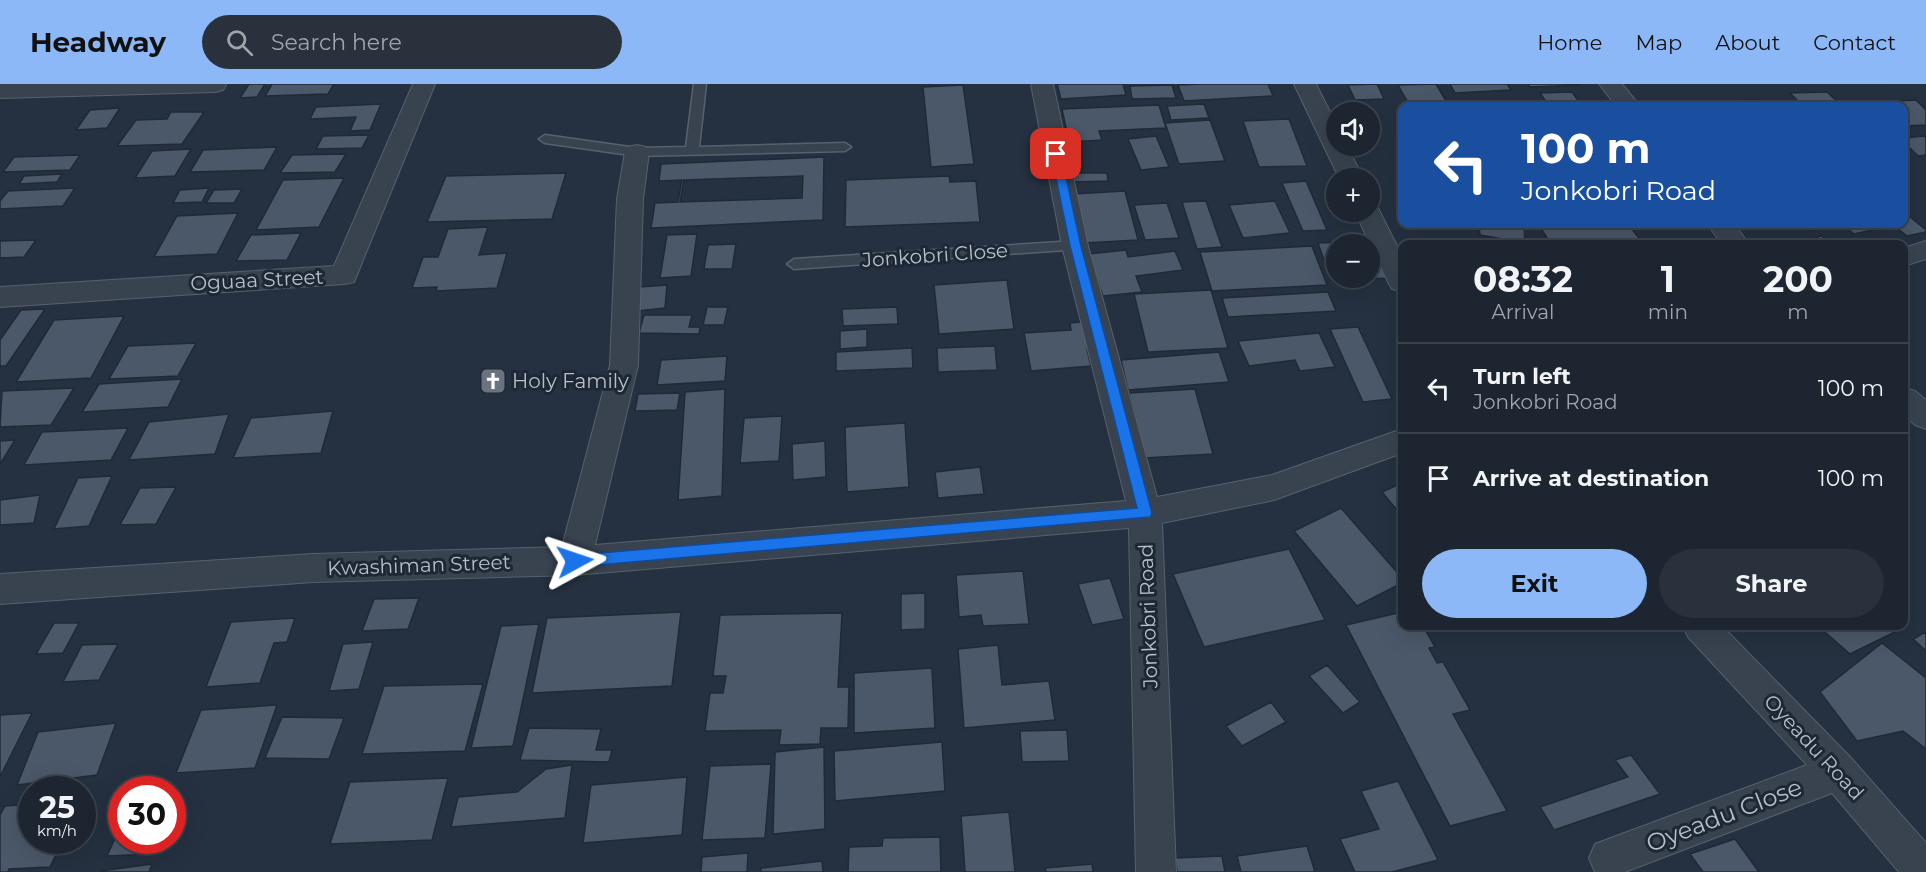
<!DOCTYPE html>
<meta charset="utf-8">
<style>
:root{--surface:#1c2530;--page:#29313c;--text:#f1f3f6;--muted:#a0a5ab;--line:#3a424c;--accent:#8db8f8}
body{margin:0;font-family:Montserrat,sans-serif;background:var(--page);color:var(--text);height:100vh;display:flex;flex-direction:column;font-size:22px;white-space:nowrap}
*{box-sizing:border-box;margin:0}
p{font-size:20px;color:var(--muted)}
.icon{flex:none;width:33px;height:33px;fill:none;stroke:currentColor;stroke-width:2;stroke-linecap:round;stroke-linejoin:round}
.map{position:relative;flex:1;overflow:hidden}
.details{position:absolute;left:1398px;top:156px;width:510px;height:390px;display:flex;flex-direction:column;background:var(--surface);border-radius:12px;box-shadow:0 6px 24px #0002,0 0 0 2px var(--line)}
.details>*{flex:none}
.guide{position:absolute;left:1398px;top:18px;width:510px;height:126px;border-radius:12px;box-shadow:0 6px 24px #0002,0 0 0 2px var(--line);background:#1a4fa0;color:#fff;overflow:hidden}
.tools{position:absolute;left:1326px;top:18px;display:grid;gap:12px}
.tools a{display:grid;place-items:center;width:54px;height:54px;border-radius:50%;background:var(--surface);box-shadow:0 6px 24px #0002,0 0 0 2px var(--line);font-size:30px}
.speed{position:absolute;left:18px;top:692px;display:flex;gap:12px;font-size:30px;font-weight:700;text-align:center}
.speed>*{display:grid;place-content:center;width:78px;height:78px;border-radius:50%;background:var(--surface);box-shadow:0 6px 24px #0002,0 0 0 2px var(--line);line-height:1}
.speed small{font-size:15px;font-weight:400}
.speed .limit{border:9px solid #d22;background:#fff;color:#111}
.pin{position:absolute;display:grid;place-items:center;width:51px;height:51px;color:#fff;margin:-26px;border-radius:12px;box-shadow:0 3px 9px #0006}
.me{position:absolute;width:66px;margin:-33px;rotate:85deg;stroke-linejoin:round;filter:drop-shadow(0 0 4px #0008)}
.turn{display:flex;align-items:center;gap:21px;height:126px;padding:0 24px;font-size:27px}
.turn .icon{width:78px;height:78px;stroke-width:2.5}
.turn b{display:block;font-size:42px;line-height:51px}
.eta{display:flex;justify-content:space-evenly;align-items:center;height:102px;text-align:center}
.eta b{font-size:36px;font-weight:700;line-height:42px}
.cta{display:flex;gap:12px;margin-top:auto;padding:12px 24px}
.cta a{flex:1;height:69px;border-radius:36px;background:var(--accent);color:#111;font-size:24px;font-weight:700;line-height:69px;text-align:center}
.cta a+a{background:var(--page);color:var(--text)}
ul{padding:0;list-style:none}
li{display:flex;align-items:center;gap:18px;height:90px;padding:0 24px;border-top:2px solid var(--line)}
li div{flex:1}
li b{display:block;font-size:22px}
li em{font-style:normal}
header{display:flex;align-items:center;gap:36px;box-sizing:border-box;height:84px;padding:0 30px;background:var(--accent);color:#111}
header strong{font-size:28px}
nav{display:flex;gap:33px;margin-inline-start:auto;font-size:21px}
.search{width:420px;height:54px;background:var(--page);display:flex;align-items:center;gap:15px;box-sizing:border-box;padding:0 21px;border-radius:33px;color:var(--muted);font-size:22px}
.map>svg:first-child{display:block}
</style>
<header>
<strong>Headway</strong>
<div class="search"><svg class="icon" aria-label="search" viewBox="0 0 24 24"><circle cx="10" cy="10" r="6"/><path d="M15 15l6 6"/></svg>Search here</div>
<nav><a>Home</a><a>Map</a><a>About</a><a>Contact</a></nav>
</header>
<div class="map">
<svg width="1926" height="788" viewBox="0 0 1926 788">
<rect width="100%" height="100%" fill="#253140"/>
<!-- building -->
<path fill="#4b5869" stroke="#202a37" stroke-width="1.5" fill-rule="evenodd" d="M249,0H265L257,13L240,14Z
M272,0H334L328,10L265,12Z
M1057,0H1123L1126,11L1061,15Z
M1200,0H1268L1273,12L1184,17L1178,1Z
M1377,0L1384,15L1355,16L1348,1Z
M1436,0L1449,22H1410L1398,1Z
M1450,0H1507L1511,6L1455,9Z
M1528,0H1580L1581,1L1530,3Z
M963,1L974,80L931,83L923,3Z
M1172,1L1176,14L1132,15L1130,2Z
M1572,8L1582,22H1549L1540,9Z
M1827,8L1842,22H1803L1790,9Z
M1757,15L1764,22H1709L1706,19Z
M1916,16L1926,26V41L1904,42V22H1864L1861,19Z
M381,20L370,46L350,47L356,33L310,35L316,23Z
M1204,20L1209,34L1171,36L1167,22Z
M1159,21L1166,44L1099,47L1102,56L1069,58L1062,25Z
M120,24L107,44L76,46L90,26Z
M171,28H204L182,60L117,62L136,36L167,35Z
M1289,35L1307,82L1259,83L1243,37Z
M1210,36L1225,77L1179,80L1165,39Z
M369,51L362,64L316,65L323,52Z
M1156,52L1169,83L1141,86L1128,55Z
M1924,52L1926,54V71L1918,72L1904,58V54Z
M277,63L264,86L190,88L203,66Z
M191,65L175,92L135,94L152,67Z
M346,70L335,88L280,89L292,71Z
M80,71L70,86L3,88L14,73Z
M824,73L823,136L651,144L655,119L678,118L682,96L659,97L661,80ZM803,92L802,114L680,118L684,96Z
M566,89L552,135L427,138L446,92Z
M1071,89H1107L1108,97L1072,98Z
M62,90L57,98L19,100L24,92Z
M949,92L950,98L976,97L980,138L845,143L846,96Z
M344,94L319,143L256,146L283,96Z
M1306,97L1327,146L1303,147L1282,99Z
M75,104L63,122L0,125V117L8,107Z
M209,104L202,118L173,119L180,106Z
M242,105L234,119H206L214,106Z
M1125,107L1138,156L1084,159L1073,110Z
M1206,117L1222,163L1197,165L1182,118Z
M1275,117L1290,149L1243,154L1229,121Z
M1167,119L1179,154L1145,156L1134,121Z
M238,129L217,170L154,173L177,132Z
M1909,132L1926,146V148L1907,152L1892,140H1904V133Z
M1479,140H1524L1525,159L1480,151Z
M1538,140H1628L1642,158L1551,160Z
M1643,140H1677L1680,143L1647,144Z
M1801,140H1820L1825,143L1810,147Z
M1842,140H1882L1886,143L1854,150Z
M488,143L479,171L507,169L497,204L436,207L437,203L412,204L423,173H438L448,145Z
M301,149L287,176L236,177L251,151Z
M697,150L691,192L660,194L667,151Z
M1821,152L1833,160H1797Z
M36,156L24,173L0,174V157Z
M1378,157L1394,194L1331,196L1318,159ZM1336,160H1370V194H1336Z
M736,160L732,185H704L708,161Z
M1312,162L1327,201L1212,207L1200,168Z
M1126,166L1128,173L1175,167L1183,186L1136,192L1142,208L1103,212L1088,170Z
M1007,196L1014,245L939,250L934,201Z
M667,201L665,224L637,227L639,203Z
M1211,206L1228,264L1148,268L1134,210Z
M1328,208L1336,227L1228,233L1222,214Z
M707,223H728L724,241H703Z
M897,223L898,240L843,242L842,225Z
M45,225L6,282H0V256L21,226Z
M644,231H692L689,243H700L699,250L639,249Z
M124,232L91,294L16,298L54,236Z
M1091,237L1096,264L1087,265L1091,282L1031,287L1024,249L1071,246L1070,239Z
M1358,243L1392,315L1363,318L1330,245Z
M867,245V263L840,265V247Z
M1319,249L1335,283L1300,287L1295,276L1249,282L1238,257Z
M196,259L178,292L109,295L128,262Z
M995,262L997,286L938,288L937,264Z
M912,264L913,284L836,287V268Z
M1219,268L1229,298L1128,306L1121,276Z
M727,272L725,297L657,301L661,276Z
M182,295L168,323L82,328L99,300Z
M74,304L51,341L0,343L2,307Z
M725,305L722,412L678,416L685,308Z
M1195,305L1213,370L1144,374L1129,309Z
M680,309L677,326L635,327L638,310Z
M333,327L321,369L233,374L251,334Z
M229,330L215,370L129,376L149,338Z
M782,332L779,377L740,379L744,334Z
M905,339L909,403L847,408L845,343Z
M128,344L111,376L24,381L42,348Z
M15,356L0,380V357Z
M825,357L826,393L793,396L792,360Z
M980,383L984,410L938,414L935,388Z
M112,392L89,442L54,445L78,394Z
M1402,399V432L1382,408Z
M176,403L156,440L120,441L140,404Z
M40,411L34,439L0,441V416Z
M1341,424L1402,494V499L1357,522L1294,447Z
M1289,465L1325,536L1204,563L1173,490Z
M1023,487L1029,540L983,542L981,531L959,533L956,491Z
M1110,494L1124,535L1092,541L1078,500Z
M925,509V545L901,546V510Z
M419,514L408,545L362,547L374,515Z
M681,528L672,602L532,609L547,534Z
M1402,528V542H1423L1435,563L1429,564L1437,579L1443,578L1470,626L1453,630L1507,727L1450,742L1346,541Z
M842,529L838,603H849L848,644H821L820,660L779,661L781,646L705,647L710,609H723L726,592H713L720,531Z
M295,534L287,558L274,559L260,599L206,603L231,538Z
M54,539H79L63,569L36,570Z
M539,540L513,662L471,664L501,542Z
M1818,542H1901L1903,544L1850,570Z
M1926,548V567L1913,555Z
M373,558L359,605L329,607L343,560Z
M1882,559L1926,594V665L1903,647L1857,657L1820,608Z
M118,560L99,596L63,598L82,561Z
M998,561L1002,601L1049,597L1055,636L964,644L958,565Z
M1327,581L1360,618L1343,629L1309,592Z
M932,584L935,644L854,649V589Z
M483,600L465,667L362,670L384,602Z
M1271,618L1286,638L1242,662L1226,642Z
M277,621L255,684L176,689L201,626Z
M32,629L0,693V631Z
M282,633L344,634L329,675L265,674Z
M116,639L97,691L17,701L38,648Z
M529,644L601,645L596,666H612L609,678L520,676Z
M1067,646L1069,677L1022,678L1020,647Z
M942,658L945,707L835,717L834,667Z
M824,663L825,745L773,750L775,668Z
M1631,671L1660,710L1554,746L1540,723L1628,693L1615,676Z
M771,680L765,754L702,756L710,682Z
M572,681L565,734L451,743L458,713L517,708L546,685Z
M687,693L682,751L583,759L591,701Z
M448,694L432,756L330,760L350,698Z
M1398,697L1438,776L1392,788H1355L1340,755L1379,745L1361,707Z
M32,720V756H63L50,783L9,785L8,788H0V731L5,722Z
M1009,728L1015,788H965L961,732Z
M122,739V756H159L152,770L107,772Z
M940,753L941,788H848L849,763L882,762L883,754Z
M1735,755L1759,788H1703L1690,770Z
M1307,762L1315,788H1241L1237,772Z
M748,769L747,788H701L702,773Z
M1222,772L1225,788H1177L1175,774Z
M822,777L823,788H761V784Z
M152,780L149,788H101V787Z
M1092,780L1093,788H1046L1045,784Z"/>
<g fill="none" stroke-linecap="round" stroke-linejoin="round">
<!-- lane casing -->
<g stroke="#57616d" stroke-width="3">
<path id="lane" d="M694,0H706L699,63L845,59L851,63L845,67L637,72L545,59L539,55L545,51L637,64L686,63Z
M1075,157L1082,162L1080,165L794,185L787,180L794,175Z"/>
</g>
<!-- street casing -->
<g stroke="#57616d" stroke-width="2">
<path id="street" d="M0,0H226V1L223,6L215,8L0,14Z
M413,0H435L354,198L344,200L0,223V203L334,182Z
M1031,0H1053L1088,162L1157,413L1272,391L1402,345V369L1274,416L1162,439L1176,788H1136L1129,444L575,491L313,498L0,520V490L313,470L562,463L610,281L617,115L625,68L628,63L637,61L646,63L649,68L643,115L638,281L595,461L1126,417L1062,162Z
M1294,0H1316L1336,40V62H1347L1363,94H1339Z
M1599,0H1622L1640,22H1616Z
M1370,120L1377,122L1402,172V207L1392,205L1388,198L1355,128H1370Z
M1707,140H1734L1749,160H1722Z
M1926,157V175L1904,182V164Z
M1904,304L1915,307L1926,316V345L1915,341L1904,331Z
M1683,542H1722L1852,675L1926,759V788H1899L1832,709L1625,788H1595L1589,774L1595,760L1807,681L1688,553Z"/>
</g>
<!-- lane -->
<use href="#lane" fill="#394350" fill-rule="evenodd"/>
<!-- street -->
<use href="#street" fill="#394350" fill-rule="evenodd"/>
</g>
<!-- route -->
<path fill="#1a73e8" stroke="#114b97" stroke-width="1.5" d="M1056,66L1061,70L1081,162L1152,429L1150,433L575,483L570,481L567,477L570,473L575,471L1137,424L1070,162L1051,70Z"/>
<!-- icons -->
<defs>
<g id="church-square" transform="scale(1.35)"><rect x="-9" y="-9" width="18" height="18" rx="4" fill="#6b7280" stroke="#1e2835"/><path d="M-1.2-6h2.4v3.5h3.3v2.4h-3.3V6h-2.4V-.1h-3.3v-2.4h3.3Z" fill="#fff"/></g>
</defs>
<g fill-rule="evenodd">
<use href="#church-square" x="493" y="297"/>
</g>
<g text-anchor="middle" dominant-baseline="central" stroke-width="6" stroke-linejoin="round" paint-order="stroke">
<!-- street labels -->
<g font-size="20" fill="#b6beca" stroke="#1e2835">
<text transform="translate(935 171) rotate(-4)">Jonkobri Close</text>
<text transform="translate(257 196) rotate(-3)">Oguaa Street</text>
<text transform="translate(419 481) rotate(-2)">Kwashiman Street</text>
<text transform="translate(1148 532) rotate(-92)">Jonkobri Road</text>
<text transform="translate(1814 663) rotate(47)">Oyeadu Road</text>
</g>
<!-- poi labels -->
<g font-size="20" fill="#b6beca" stroke="#1e2835" text-anchor="start">
<text x="512" y="297">Holy Family</text>
</g>
<!-- near-street labels -->
<g font-size="24" fill="#b6beca" stroke="#1e2835">
<text transform="translate(1724 731) rotate(-21)">Oyeadu Close</text>
</g>
</g>
</svg>
<div class="tools">
<a><svg class="icon" aria-label="sound" viewBox="0 0 24 24"><path d="M4 9h4l5-4v14l-5-4H4zM17 9q2 3 0 6"/></svg></a>
<a>+</a>
<a>−</a>
</div>
<div class="speed"><div>25<small>km/h</small></div><div class="limit">30</div></div>
<div class="pin" style="left:1056px;top:70px;background:#d93025"><svg class="icon" aria-label="arrive" viewBox="0 0 24 24"><path d="M6 21V4h12l-3 4 3 4H6"/></svg></div>
<svg class="me" style="left:575px;top:477px" viewBox="-20 -20 40 40"><path d="M0-17L14 15 0 8-14 15z" fill="#1a73e8" stroke="#fff" stroke-width="4"/></svg>
<div class="guide">
<div class="turn"><svg class="icon" aria-label="left" viewBox="0 0 24 24"><path d="M17 20v-9H6M10 6l-5 5 5 5"/></svg><div><b>100 m</b>Jonkobri Road</div></div>
</div>
<section class="details">
<div class="eta">
<div><b>08:32</b><p>Arrival</p></div>
<div><b>1</b><p>min</p></div>
<div><b>200</b><p>m</p></div>
</div>
<ul>
<li><svg class="icon" aria-label="left" viewBox="0 0 24 24"><path d="M17 20v-9H6M10 6l-5 5 5 5"/></svg><div><b>Turn left</b><p>Jonkobri Road</p></div><em>100 m</em></li>
<li><svg class="icon" aria-label="arrive" viewBox="0 0 24 24"><path d="M6 21V4h12l-3 4 3 4H6"/></svg><div><b>Arrive at destination</b></div><em>100 m</em></li>
</ul>
<div class="cta"><a>Exit</a><a>Share</a></div>
</section>
</div>
